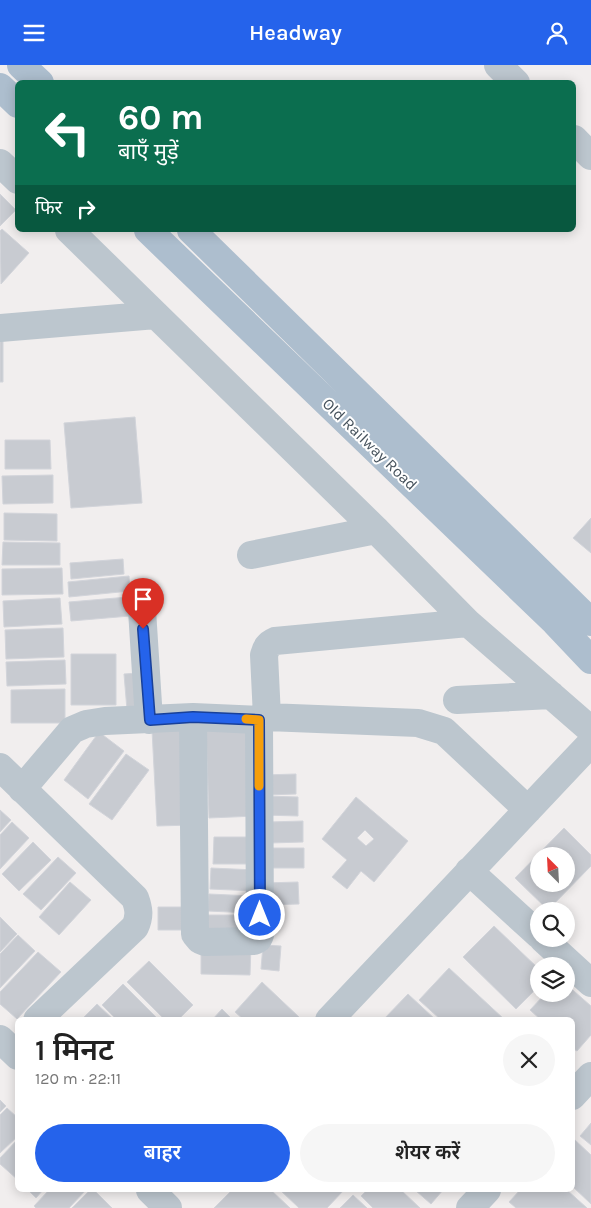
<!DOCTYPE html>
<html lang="hi">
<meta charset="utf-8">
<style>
:root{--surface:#fff;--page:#f6f6f6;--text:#222;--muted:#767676;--accent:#2563eb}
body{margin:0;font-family:Karla,"Noto Sans Devanagari",sans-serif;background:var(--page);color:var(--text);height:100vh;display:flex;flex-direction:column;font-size:19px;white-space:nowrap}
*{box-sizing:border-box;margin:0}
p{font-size:16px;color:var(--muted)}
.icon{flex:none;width:28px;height:28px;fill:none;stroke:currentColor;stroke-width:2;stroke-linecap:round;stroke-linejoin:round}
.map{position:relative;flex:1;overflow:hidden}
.sheet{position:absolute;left:15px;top:952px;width:560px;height:175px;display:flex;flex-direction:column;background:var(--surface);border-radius:8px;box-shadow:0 2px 12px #0003}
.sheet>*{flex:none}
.hud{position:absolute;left:15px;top:15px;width:561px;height:152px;border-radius:8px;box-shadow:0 2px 12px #0003;background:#0b6e4f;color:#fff;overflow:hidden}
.needle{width:32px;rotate:336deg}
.fabs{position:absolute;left:530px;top:782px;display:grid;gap:10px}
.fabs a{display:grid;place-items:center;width:45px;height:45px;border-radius:50%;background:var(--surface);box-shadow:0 2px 12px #0003;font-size:25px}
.pin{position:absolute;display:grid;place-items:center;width:42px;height:42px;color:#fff;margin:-51px -21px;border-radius:50% 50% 50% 0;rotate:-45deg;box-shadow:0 0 5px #0007}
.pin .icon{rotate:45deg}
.me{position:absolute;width:55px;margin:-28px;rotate:0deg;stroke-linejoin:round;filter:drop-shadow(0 0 4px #0008)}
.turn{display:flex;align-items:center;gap:18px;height:105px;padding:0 20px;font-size:22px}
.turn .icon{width:65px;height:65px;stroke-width:2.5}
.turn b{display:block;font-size:35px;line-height:42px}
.then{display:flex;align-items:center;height:48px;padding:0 20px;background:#0003;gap:10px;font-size:19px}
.round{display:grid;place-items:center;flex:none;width:52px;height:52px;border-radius:26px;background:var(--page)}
.overview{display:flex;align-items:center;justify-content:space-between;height:85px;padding:0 20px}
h1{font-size:30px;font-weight:600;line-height:38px}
.action{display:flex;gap:10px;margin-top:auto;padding:10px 20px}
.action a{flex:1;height:58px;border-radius:30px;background:var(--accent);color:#fff;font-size:20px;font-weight:600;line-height:58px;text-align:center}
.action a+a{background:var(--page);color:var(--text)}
header{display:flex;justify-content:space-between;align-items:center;height:65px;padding:0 20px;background:var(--accent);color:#fff;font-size:22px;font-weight:600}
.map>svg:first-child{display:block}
</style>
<header><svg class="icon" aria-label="menu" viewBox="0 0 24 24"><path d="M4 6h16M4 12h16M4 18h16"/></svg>Headway<svg class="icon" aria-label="person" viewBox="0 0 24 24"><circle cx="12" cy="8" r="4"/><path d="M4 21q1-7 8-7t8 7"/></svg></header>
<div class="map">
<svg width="591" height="1143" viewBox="0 0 591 1143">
<rect width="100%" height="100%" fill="#f1eeee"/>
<!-- building -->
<path fill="#c8cbd1" stroke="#d2d4da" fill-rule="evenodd" d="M0,129L16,145L0,161Z
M2,164L29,188L1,219L0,166Z
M0,276H3V317H0Z
M135,352L142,438L71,443L64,358Z
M5,375H50L51,404H5Z
M53,410V438L3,439L2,411Z
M4,448L57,449V476L4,475Z
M591,453V488L573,473Z
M3,477L60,478V500H2Z
M123,494L124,509L71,514L70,498Z
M62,503L63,529L2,530V504Z
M129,511L130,526L69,532L68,517Z
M128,532L130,551L71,556L69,537Z
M60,533L62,559L4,562L3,536Z
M63,563L64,592L6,594L5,565Z
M71,589H116V640H71Z
M65,595L66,619L7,621L6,597Z
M138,608L141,644L127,645L124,609Z
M65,624V658H11V625Z
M252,662L256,751L209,753L206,664Z
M186,664L191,760L157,761L152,665Z
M99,667L124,686L88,734L64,715Z
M126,689L149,705L112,755L89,739Z
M296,709V729L264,730V710Z
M264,731L298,732V751L264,750Z
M356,732L408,776L374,817L361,806L347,824L332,812L347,795L322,774ZM365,765L374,774L366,781L357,773Z
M0,745L11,755L0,767Z
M303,756V777L270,778L269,757Z
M12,757L29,773L0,804V770Z
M564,763L591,790V801L548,845L515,813ZM539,791H566V819H539Z
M214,772H255L254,799H213Z
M33,777L51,795L19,826L2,809Z
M270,783H304V803H270Z
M58,792L76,808L41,845L23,829Z
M211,803L256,805L255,826L210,824Z
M70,817L91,835L59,870L39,852Z
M298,817L299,839L266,840L265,818Z
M209,829L252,831L251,848L208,846Z
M158,842H194V865H158Z
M207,850H250V873L206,872Z
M0,852L17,869L0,887Z
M494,861L539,904V921L516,944L463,892Z
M18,870L35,886L0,923V889Z
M201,879L251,880L250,910L201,909Z
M263,880L281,881L279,906L261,904Z
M38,887L61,907L17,954L0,939V927Z
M149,896L193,940L178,955H165L127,917Z
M449,903L505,955H441L419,935Z
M262,917L299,952L297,955H244L235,947Z
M123,919L159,955H117L102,940Z
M566,919L591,941V970L577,986L572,983V955H541L530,945L545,929H566Z
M408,929L436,955H383Z
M97,939L114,955H81Z
M222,944L233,955H212Z
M0,1035L6,1041L0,1047Z
M7,1043L18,1053V1071L0,1088V1050Z
M591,1058V1080L580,1071Z
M18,1074V1115L0,1099V1093Z
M574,1074L591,1090V1139L572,1121V1075Z
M28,1125H43L36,1133Z
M49,1125H86L69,1143H36L34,1141Z
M90,1125H94L112,1143H72Z
M232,1125H271L290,1143H214Z
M280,1125H344L327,1143H299Z
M367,1125H401L420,1143H373L361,1131Z
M415,1125H443L431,1139Z
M520,1125H567L587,1143H516L509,1137Z
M353,1130L367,1143H340Z"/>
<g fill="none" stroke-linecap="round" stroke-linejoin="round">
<!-- minor -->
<path stroke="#bcc6ce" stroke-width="28" d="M498,0L516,18
M574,74L591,91
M0,98L18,115
M69,165L376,465L468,558L591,665
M0,263L156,250
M251,490L376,465
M142,545L149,655
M457,635L551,630
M193,652L195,869L200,875L205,877L254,876L258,874L260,870L259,655
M267,652L264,590C266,583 268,579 275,576L468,558
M0,702L135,833C139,844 140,851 135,862L37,955
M22,724L72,665L86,659L105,656L193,652L259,655L267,652L418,658L444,666L528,745
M469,806L539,870
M543,874L591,918
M329,955L591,678
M0,974L18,991
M572,1031L591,1011
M150,1125L168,1143
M470,1143L487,1125"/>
<!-- major -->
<path stroke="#adbece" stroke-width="28" d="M21,0L40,18
M0,22L18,39
M148,165L555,557L591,595
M191,165L591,557"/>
</g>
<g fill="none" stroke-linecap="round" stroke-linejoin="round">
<!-- route casing -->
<g stroke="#184099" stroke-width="12">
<path id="route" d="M143,564L150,655L193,652L259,655L260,850"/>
</g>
<!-- route -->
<use href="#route" stroke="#2563eb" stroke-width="9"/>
<!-- slow -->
<path stroke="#f59e0b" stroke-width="9" d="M246,654L259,655V721"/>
</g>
<g text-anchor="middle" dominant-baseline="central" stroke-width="4" stroke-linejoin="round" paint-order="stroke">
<!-- street labels -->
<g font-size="16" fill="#46525c" stroke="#fff">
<text transform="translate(370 379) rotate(44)">Old Railway Road</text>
</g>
</g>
</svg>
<div class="fabs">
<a><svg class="needle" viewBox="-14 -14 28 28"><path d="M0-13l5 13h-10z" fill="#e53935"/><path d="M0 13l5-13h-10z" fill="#767676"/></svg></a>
<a><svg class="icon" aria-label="search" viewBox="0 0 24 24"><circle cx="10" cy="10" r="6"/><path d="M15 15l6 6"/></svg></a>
<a><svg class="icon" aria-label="layers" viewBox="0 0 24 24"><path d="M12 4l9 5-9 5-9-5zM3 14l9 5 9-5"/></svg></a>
</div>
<div class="pin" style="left:143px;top:564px;background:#d93025"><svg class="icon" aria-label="arrive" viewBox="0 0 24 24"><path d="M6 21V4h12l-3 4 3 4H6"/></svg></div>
<svg class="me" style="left:260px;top:850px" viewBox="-20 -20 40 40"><circle r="17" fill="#2563eb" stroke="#fff" stroke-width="3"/><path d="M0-11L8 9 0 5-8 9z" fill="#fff"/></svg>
<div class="hud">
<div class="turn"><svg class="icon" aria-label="left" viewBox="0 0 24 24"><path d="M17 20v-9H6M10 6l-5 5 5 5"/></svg><div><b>60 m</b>बाएँ मुड़ें</div></div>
<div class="then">फिर<svg class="icon" aria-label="right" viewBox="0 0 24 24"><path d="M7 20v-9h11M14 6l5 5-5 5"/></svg></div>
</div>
<section class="sheet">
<div class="overview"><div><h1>1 मिनट</h1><p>120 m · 22:11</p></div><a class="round"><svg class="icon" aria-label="close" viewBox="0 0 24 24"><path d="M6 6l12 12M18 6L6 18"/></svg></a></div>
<div class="action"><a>बाहर</a><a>शेयर करें</a></div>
</section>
</div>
